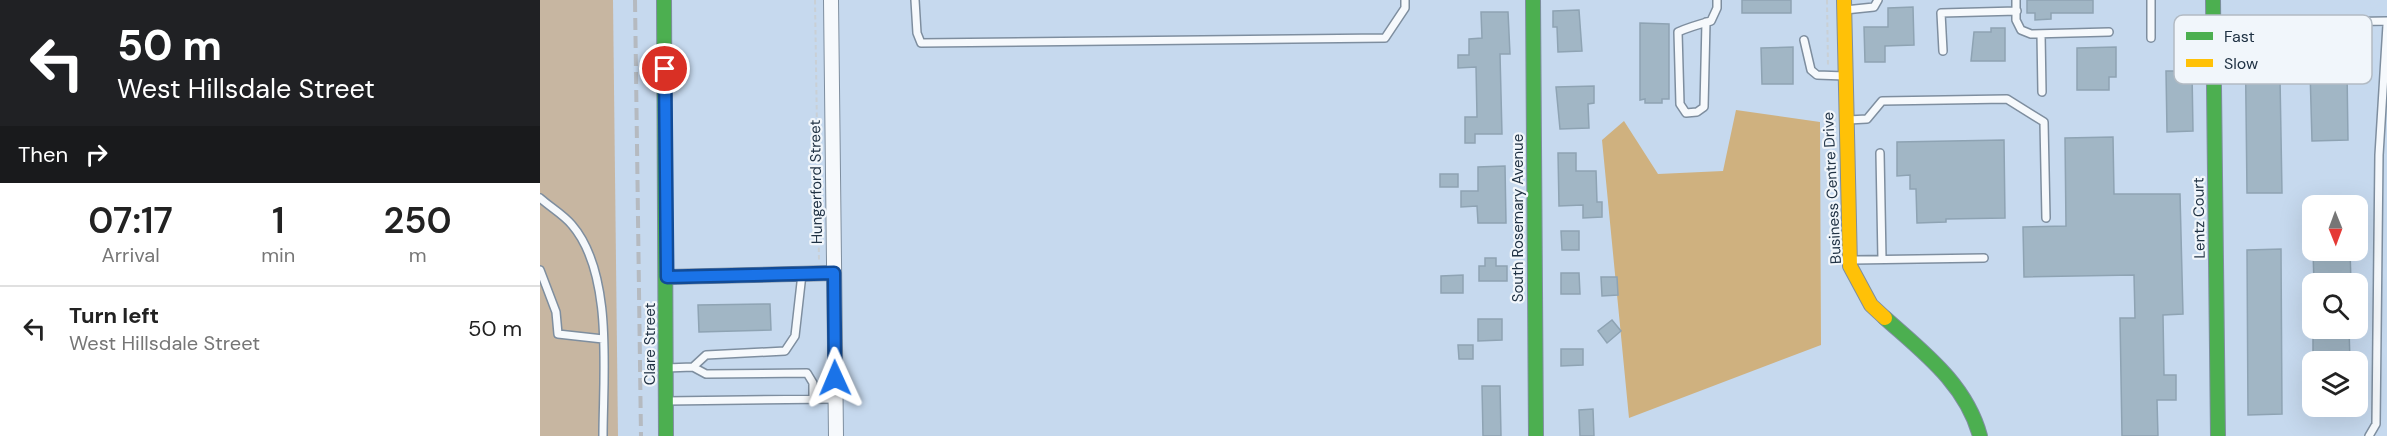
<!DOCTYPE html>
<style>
:root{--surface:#fff;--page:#f6f6f6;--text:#222;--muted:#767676;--line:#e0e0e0}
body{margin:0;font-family:"DM Sans",sans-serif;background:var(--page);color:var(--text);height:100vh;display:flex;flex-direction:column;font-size:22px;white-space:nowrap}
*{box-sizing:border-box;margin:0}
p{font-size:20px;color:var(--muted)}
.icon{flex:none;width:33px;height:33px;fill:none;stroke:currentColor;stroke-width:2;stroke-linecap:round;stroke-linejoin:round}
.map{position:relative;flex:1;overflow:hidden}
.details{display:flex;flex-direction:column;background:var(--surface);width:540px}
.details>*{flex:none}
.guide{background:#202124;color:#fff;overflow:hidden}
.needle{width:39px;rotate:179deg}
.buttons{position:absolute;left:1762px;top:195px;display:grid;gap:12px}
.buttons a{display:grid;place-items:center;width:66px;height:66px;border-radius:12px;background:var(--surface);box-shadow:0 6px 24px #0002;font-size:30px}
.pin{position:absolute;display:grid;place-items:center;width:51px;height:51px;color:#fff;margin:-26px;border:3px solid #fff;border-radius:50%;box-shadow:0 2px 6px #0007}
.me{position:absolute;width:66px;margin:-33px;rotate:359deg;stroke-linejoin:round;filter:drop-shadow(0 0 4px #0008)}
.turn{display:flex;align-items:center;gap:21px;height:126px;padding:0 18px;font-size:27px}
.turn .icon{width:78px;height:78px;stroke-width:2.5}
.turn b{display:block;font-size:42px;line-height:51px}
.then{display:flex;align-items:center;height:57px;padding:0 18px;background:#0003;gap:12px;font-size:22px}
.eta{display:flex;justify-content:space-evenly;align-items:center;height:102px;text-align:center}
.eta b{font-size:36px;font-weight:600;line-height:42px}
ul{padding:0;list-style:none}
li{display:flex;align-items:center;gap:18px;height:84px;padding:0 18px;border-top:2px solid var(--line)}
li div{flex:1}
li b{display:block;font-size:22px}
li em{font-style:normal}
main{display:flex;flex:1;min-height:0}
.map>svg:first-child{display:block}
</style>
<main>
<section class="details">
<div class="guide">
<div class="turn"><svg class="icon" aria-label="left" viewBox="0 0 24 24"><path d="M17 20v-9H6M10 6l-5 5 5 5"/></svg><div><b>50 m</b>West Hillsdale Street</div></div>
<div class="then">Then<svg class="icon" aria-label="right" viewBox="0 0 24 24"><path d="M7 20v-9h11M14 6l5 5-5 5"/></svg></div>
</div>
<div class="eta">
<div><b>07:17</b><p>Arrival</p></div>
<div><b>1</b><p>min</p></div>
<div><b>250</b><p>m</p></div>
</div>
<ul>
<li><svg class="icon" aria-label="left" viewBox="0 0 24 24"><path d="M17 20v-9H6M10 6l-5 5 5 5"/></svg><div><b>Turn left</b><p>West Hillsdale Street</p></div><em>50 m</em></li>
</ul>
</section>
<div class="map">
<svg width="1847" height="436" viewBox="0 0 1847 436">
<rect width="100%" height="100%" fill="#c6d9ee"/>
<!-- green -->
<path fill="#c7b6a1" d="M0,0H73L78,436H0Z"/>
<!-- forest -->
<path fill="#cfb17f" d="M1196,110L1280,122L1281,345L1089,418L1062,140L1084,121L1118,174L1183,171Z"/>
<!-- building -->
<path fill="#a1b6c5" stroke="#8ea3b3" stroke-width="1.5" d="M1202,0H1251V13H1202Z
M1487,0H1553V13H1511V19L1495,20V13H1487Z
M1373,7L1374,45L1345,46V62H1325L1324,27H1348V8Z
M1039,10L1042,51L1018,52L1017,27H1013V11Z
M941,12H968L970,54H960L962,134H935V143H925V117H937L936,67L918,68V55H929V39L942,38Z
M1739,20L1742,193H1707L1705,21Z
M1100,23L1129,24V99H1122V103H1105V99L1100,100Z
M1451,28H1465V61H1431L1434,32H1451Z
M1253,47V84H1222L1221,48Z
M1576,47V77H1569V90H1537V48Z
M1807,69L1808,140L1772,141L1770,70Z
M1626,71H1652L1653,131L1627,132Z
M1054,86V103L1048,104L1049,128L1020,129L1016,87Z
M1573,137L1574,194H1640L1643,314L1623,315L1624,375H1636V400H1617L1618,436H1582L1580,318H1595L1594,275L1484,277L1483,227L1526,226L1525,138Z
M1464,140L1465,218L1406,219V222L1377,223L1376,189H1370V175L1357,176V142Z
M1018,153H1036V171H1056L1057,202H1062V217L1043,218V205L1019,206Z
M965,166L966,223H938L937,206L921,207V191H938V167Z
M900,174H918V187H900Z
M1021,231H1039V250H1022Z
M1741,249L1742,414L1708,415L1707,250Z
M1773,250H1810L1811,283L1774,284Z
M945,258H956V266H967V281H939V266H945Z
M1021,273H1039L1040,294H1021Z
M923,275V293H901V276Z
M1061,277H1077L1078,295L1062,296Z
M230,304L231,330L159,332L158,305Z
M938,319H962V340L938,341Z
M1072,320L1081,331L1067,343L1058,331Z
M1773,328H1809L1810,362H1773Z
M918,345H933V359H919Z
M1021,349H1043V365L1021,366Z
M942,386H960L961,436H943Z
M1053,409L1054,436H1040L1039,410Z"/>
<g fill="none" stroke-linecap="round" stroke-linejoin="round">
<!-- lane casing -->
<g stroke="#7e8e9f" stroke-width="10">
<path id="lane" d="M375,0L377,33L381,43L845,38L865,8V0
M1476,0V20L1481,30L1491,34L1569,32
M1611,0V38
M1305,10L1334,7L1338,0
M1166,22L1164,107L1157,112L1146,113L1140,104L1138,32C1149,27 1160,24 1171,21L1177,8V0
M1788,22L1847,21
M1501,34L1502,92
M1264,40L1271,70L1277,75L1305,76
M1403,51L1401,13L1477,11
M1308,120L1327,119L1342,101L1467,99L1504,122L1506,218
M1340,153L1342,259
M0,198C10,207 24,215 32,225C74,274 63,375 63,436
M1312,260L1444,258
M0,270L16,312L18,334L63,339
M153,367L166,355L245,351L255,336L262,274
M126,368L153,367L166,374L267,373L273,383V399
M126,401L295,399
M1829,436L1836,424L1839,155L1847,25"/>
</g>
<!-- street casing -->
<g stroke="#7e8e9f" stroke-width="16">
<path id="street" d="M291,0L296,436
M127,277L294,273"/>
</g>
<!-- fast casing -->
<g stroke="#7e8e9f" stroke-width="16">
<path id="fast" d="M124,0L126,436
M993,0L996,436
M1673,0L1678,436
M1345,318C1383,352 1426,384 1440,436"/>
</g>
<!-- slow casing -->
<g stroke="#7e8e9f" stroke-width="16">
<path id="slow" d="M1304,0L1310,266L1331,305L1345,318"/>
</g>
<!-- path -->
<path stroke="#c9d0d6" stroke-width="2" stroke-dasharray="4.5 3" stroke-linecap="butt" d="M275,0L279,262
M1287,0L1288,67"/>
<!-- lane -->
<use href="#lane" stroke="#f6f9fc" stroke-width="7"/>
<!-- street -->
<use href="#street" stroke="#f6f9fc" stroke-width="14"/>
<!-- fast -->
<use href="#fast" stroke="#4caf50" stroke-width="14"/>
<!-- slow -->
<use href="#slow" stroke="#ffc107" stroke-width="14"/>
<!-- rail -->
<path stroke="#b5bac0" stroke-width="4" stroke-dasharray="12 6" stroke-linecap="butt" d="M95,0L101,436"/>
</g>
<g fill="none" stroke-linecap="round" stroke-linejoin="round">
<!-- route casing -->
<g stroke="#114b97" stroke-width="15">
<path id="route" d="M125,69L127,277L294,273L295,378"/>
</g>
<!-- route -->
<use href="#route" stroke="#1a73e8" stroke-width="10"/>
</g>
<g text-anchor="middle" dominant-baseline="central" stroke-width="4.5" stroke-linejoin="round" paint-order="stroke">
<!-- street labels -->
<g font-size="15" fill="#203244" stroke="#f1f6fb">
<text transform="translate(276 182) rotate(-91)">Hungerford Street</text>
<text transform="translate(1292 188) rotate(-93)">Business Centre Drive</text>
<text transform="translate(978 218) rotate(-90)">South Rosemary Avenue</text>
<text transform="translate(1659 218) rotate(-91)">Lentz Court</text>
<text transform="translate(110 344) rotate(-90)">Clare Street</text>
</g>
</g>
<!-- legend -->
<rect x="1634" y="15" width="198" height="69" rx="9" fill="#f1f6fb" stroke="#b2bbc4" stroke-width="1.5"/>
<rect x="1646" y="32" width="27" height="8" fill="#4caf50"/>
<rect x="1646" y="59" width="27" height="8" fill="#ffc107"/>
<g font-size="16" fill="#203244">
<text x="1684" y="42">Fast</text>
<text x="1684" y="69">Slow</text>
</g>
</svg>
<div class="buttons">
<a><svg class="needle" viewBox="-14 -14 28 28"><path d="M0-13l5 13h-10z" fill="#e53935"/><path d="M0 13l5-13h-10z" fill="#767676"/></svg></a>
<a><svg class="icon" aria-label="search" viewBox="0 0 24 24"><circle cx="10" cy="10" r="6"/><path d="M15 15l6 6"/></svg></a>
<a><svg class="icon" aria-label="layers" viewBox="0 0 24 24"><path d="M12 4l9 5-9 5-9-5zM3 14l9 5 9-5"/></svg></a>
</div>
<div class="pin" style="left:125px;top:69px;background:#d93025"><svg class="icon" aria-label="arrive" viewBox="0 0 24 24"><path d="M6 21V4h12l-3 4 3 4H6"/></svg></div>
<svg class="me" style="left:295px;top:378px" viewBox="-20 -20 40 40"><path d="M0-17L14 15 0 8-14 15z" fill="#1a73e8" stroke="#fff" stroke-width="4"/></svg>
</div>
</main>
